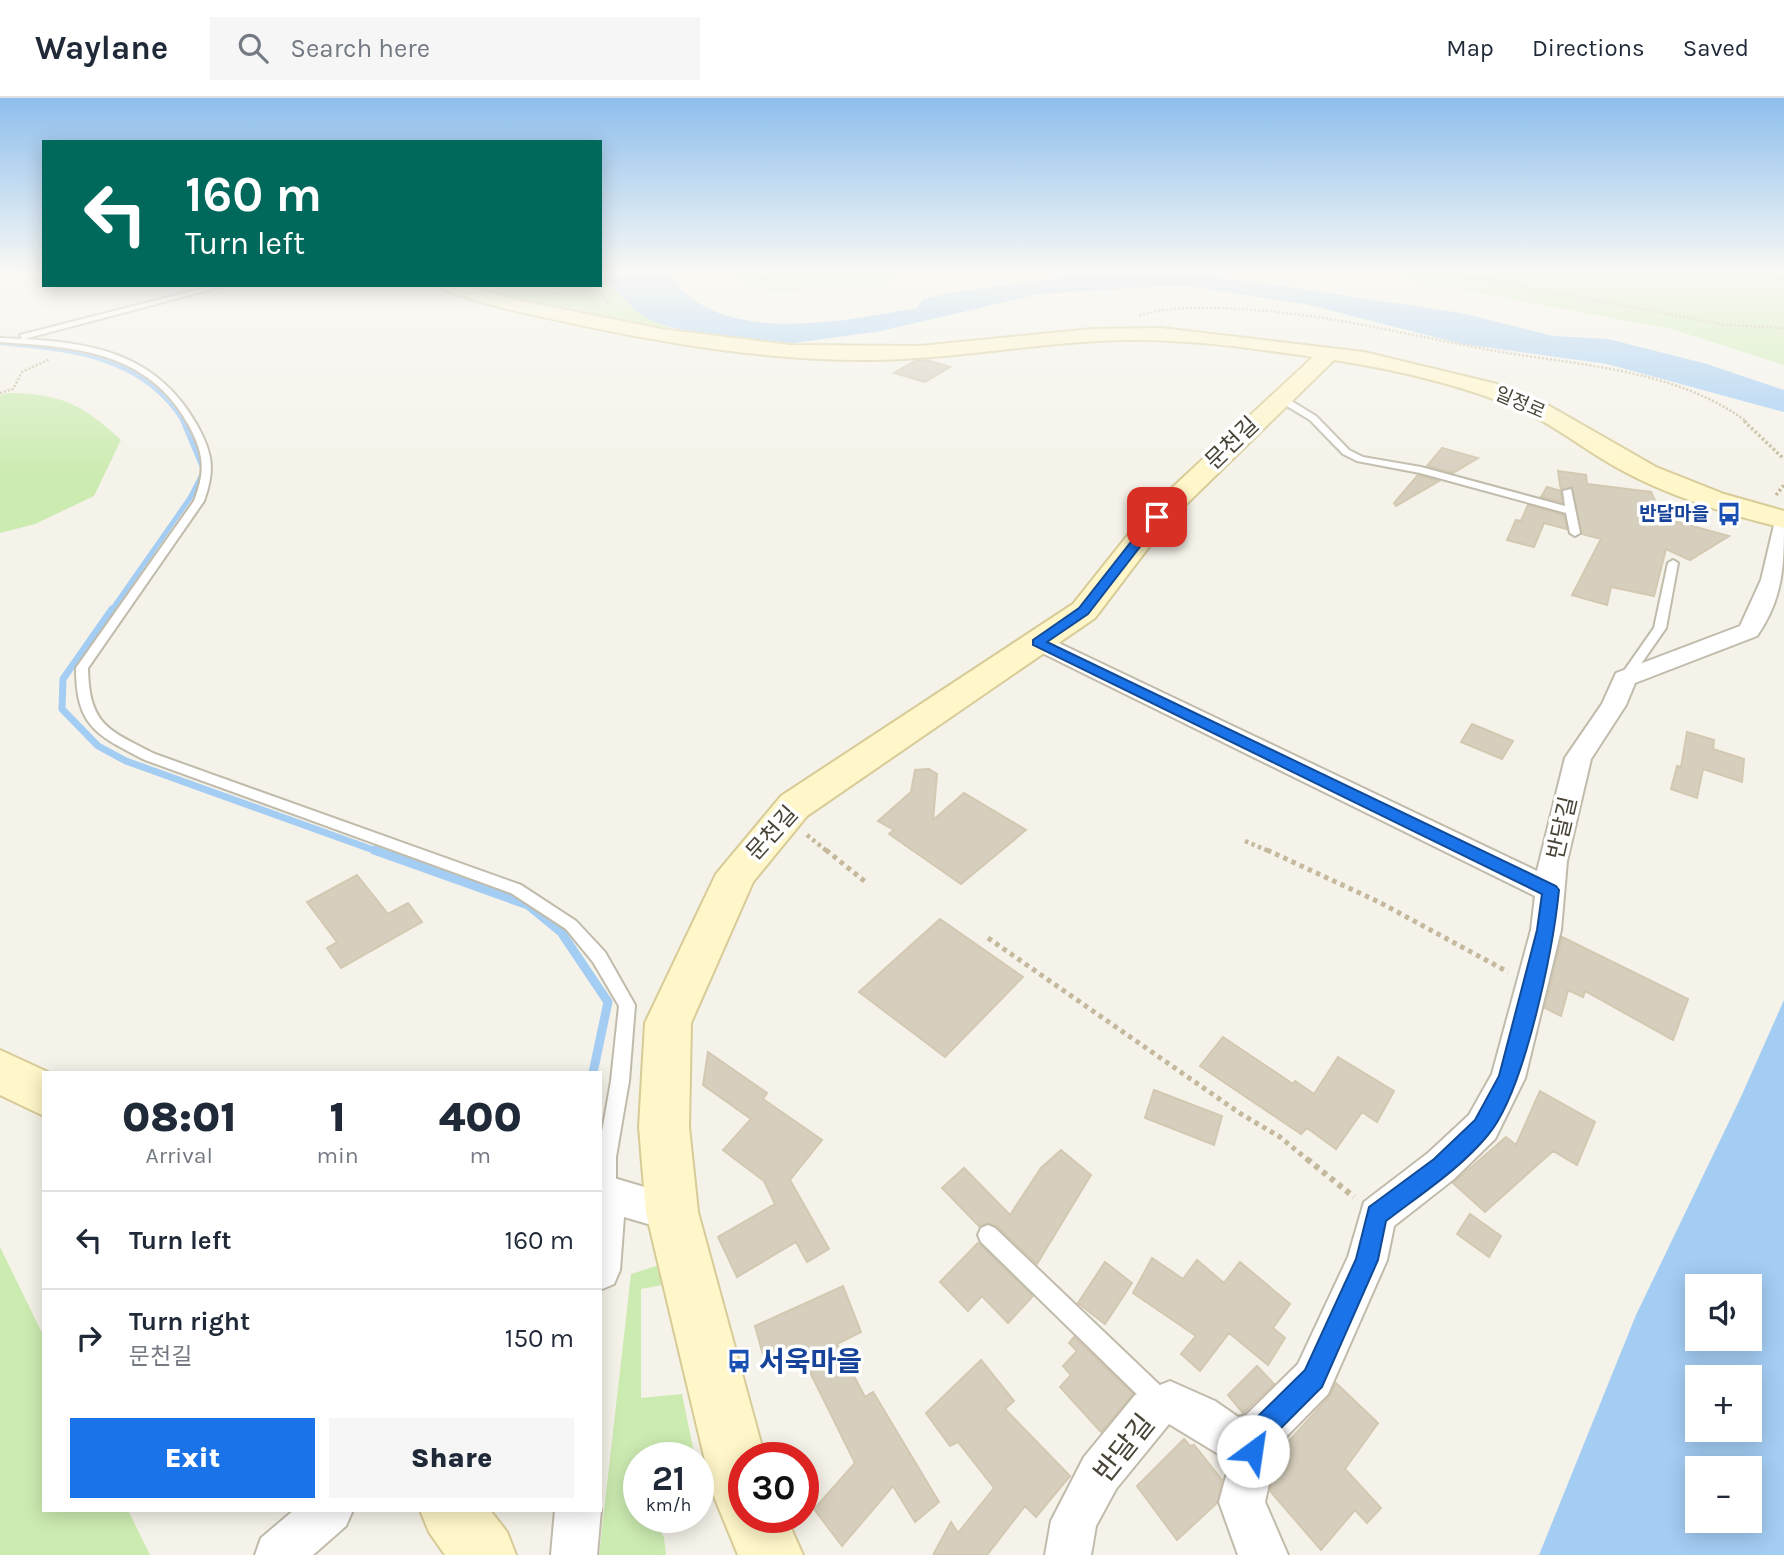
<!DOCTYPE html>
<meta charset="utf-8">
<style>
:root{--surface:#fff;--page:#f6f6f7;--text:#1f2937;--muted:#747a83;--line:#e0e1e3;--accent:#1a73e8}
body{margin:0;font-family:Karla,"Noto Sans KR",sans-serif;background:var(--page);color:var(--text);height:100vh;display:flex;flex-direction:column;font-size:26px;white-space:nowrap}
*{box-sizing:border-box;margin:0}
p{font-size:23px;color:var(--muted)}
.icon{flex:none;width:38px;height:38px;fill:none;stroke:currentColor;stroke-width:2;stroke-linecap:round;stroke-linejoin:round}
.map{position:relative;flex:1;overflow:hidden}
.panel{position:absolute;left:42px;top:973px;width:560px;height:441px;display:flex;flex-direction:column;background:var(--surface);border-radius:0px;box-shadow:0 4px 18px #0003}
.panel>*{flex:none}
.top-card{position:absolute;left:42px;top:42px;width:560px;height:147px;border-radius:0px;box-shadow:0 4px 18px #0003;background:#00695c;color:#fff;overflow:hidden}
.buttons{position:absolute;left:1685px;top:1176px;display:grid;gap:14px}
.buttons a{display:grid;place-items:center;width:77px;height:77px;border-radius:0px;background:var(--surface);box-shadow:0 4px 18px #0003;font-size:35px}
.speed{position:absolute;left:623px;top:1344px;display:flex;gap:14px;font-size:35px;font-weight:700;text-align:center}
.speed>*{display:grid;place-content:center;width:91px;height:91px;border-radius:50%;background:var(--surface);box-shadow:0 4px 18px #0003;line-height:1}
.speed small{font-size:18px;font-weight:400}
.speed .limit{border:10px solid #d22;background:#fff;color:#111}
.pin{position:absolute;display:grid;place-items:center;width:60px;height:60px;color:#fff;margin:-30px;border-radius:14px;box-shadow:0 4px 10px #0006}
.me{position:absolute;width:77px;margin:-38px;rotate:31deg;stroke-linejoin:round;filter:drop-shadow(0 0 5px #0008)}
.turn{display:flex;align-items:center;gap:24px;height:147px;padding:0 28px;font-size:32px}
.turn .icon{width:91px;height:91px;stroke-width:2.5}
.turn b{display:block;font-size:49px;line-height:60px}
.eta{display:flex;justify-content:space-evenly;align-items:center;height:119px;text-align:center}
.eta b{font-size:42px;font-weight:800;line-height:49px}
.button{display:flex;gap:14px;margin-top:auto;padding:14px 28px}
.button a{flex:1;height:80px;border-radius:0px;background:var(--accent);color:#fff;font-size:28px;font-weight:800;line-height:80px;text-align:center}
.button a+a{background:var(--page);color:var(--text)}
ul{padding:0;list-style:none}
li{display:flex;align-items:center;gap:21px;height:98px;padding:0 28px;border-top:2px solid var(--line)}
li div{flex:1}
li b{display:block;font-size:26px}
li em{font-style:normal}
header{display:flex;align-items:center;gap:42px;box-sizing:border-box;height:98px;padding:0 35px;background:var(--surface);border-bottom:2px solid var(--line)}
header strong{font-size:33px}
nav{display:flex;gap:38px;margin-inline-start:auto;font-size:24px}
.search{width:490px;height:63px;background:var(--page);display:flex;align-items:center;gap:18px;box-sizing:border-box;padding:0 24px;border-radius:0px;color:var(--muted);font-size:26px}
.map>svg:first-child{display:block}
</style>
<header>
<strong>Waylane</strong>
<div class="search"><svg class="icon" aria-label="search" viewBox="0 0 24 24"><circle cx="10" cy="10" r="6"/><path d="M15 15l6 6"/></svg>Search here</div>
<nav><a>Map</a><a>Directions</a><a>Saved</a></nav>
</header>
<div class="map">
<svg width="1784" height="1457" viewBox="0 0 1784 1457">
<rect width="100%" height="100%" fill="#f5f2e9"/>
<!-- green -->
<path fill="#ccebb1" d="M600,176C623,198 640,218 670,229L653,236L449,187H600Z
M724,176H911L875,189L769,193Z
M1378,176H1784V267L1671,231Z
M7,295C60,295 82,306 121,342L94,398L35,426L0,435V297Z
M0,1149L44,1239V1412H128L150,1457H0Z
M669,1164L667,1186L641,1191V1300L682,1296L695,1360H639V1419H651L664,1439L666,1457H599L631,1176Z"/>
<!-- water -->
<path fill="#a4cdf4" fill-rule="evenodd" d="M600,176H670C715,251 847,222 917,210L923,201L950,195L1085,176H1179L1241,182L1461,215L1553,238L1608,241L1707,266L1784,292V314L1607,266L1462,246L1305,206L1178,187L1039,196L881,233L794,245L712,238L670,229L648,221L634,211Z
M1784,902V1457H1539L1636,1217L1740,1001ZM1698,1188H1750V1241H1698ZM1698,1279H1750V1332H1698ZM1698,1370H1750V1423H1698Z"/>
<g fill="none" stroke-linecap="round" stroke-linejoin="round">
<!-- stream-far3 -->
<path stroke="#a4cdf4" stroke-width="4.5" d="M0,245C70,251 144,258 184,324"/>
<!-- stream-far2 -->
<path stroke="#a4cdf4" stroke-width="5" d="M111,513L190,400L204,373L183,323"/>
<!-- stream-far1 -->
<path stroke="#a4cdf4" stroke-width="7" d="M112,511L63,581L62,611L98,648L126,663L379,754"/>
<!-- stream -->
<path stroke="#a4cdf4" stroke-width="9" d="M374,752L528,807L561,834L608,904L593,975"/>
</g>
<!-- building -->
<path fill="#d7cfbe" stroke="#d3c8b1" stroke-width="2" d="M927,262L950,269L925,284L894,275L915,263Z
M1442,350L1478,360L1453,375L1427,368Z
M1558,373L1586,377L1587,386L1651,394L1663,420L1729,438L1690,462L1666,451L1654,498L1611,489L1607,507L1572,497L1601,441L1582,436L1572,389L1561,392L1562,404L1541,399L1547,389L1561,393Z
M1418,377L1439,383L1396,408L1394,405Z
M1528,407L1564,417L1567,431L1544,425L1534,449L1507,442L1516,422L1521,423Z
M1472,626L1513,643L1502,661L1461,644Z
M1687,634L1714,642L1713,651L1744,661L1742,684L1703,671L1697,700L1671,691L1677,668L1681,669Z
M929,671L937,676L933,722L964,695L1026,732L961,786L889,736L894,732L878,723L911,694L915,672Z
M357,777L388,816L408,805L422,824L341,870L327,850L337,844L307,804Z
M940,821L1023,879L945,959L859,894Z
M1562,839L1688,901L1673,942L1585,893L1583,899L1568,892L1561,918L1545,910Z
M1223,939L1293,986L1295,983L1314,996L1338,959L1394,993L1377,1024L1362,1014L1336,1051L1307,1030L1301,1036L1200,968Z
M708,954L767,995L763,1001L822,1042L790,1082L829,1151L807,1164L796,1144L737,1179L718,1139L775,1106L764,1083L723,1052L751,1021L703,987Z
M1154,992L1222,1018L1214,1047L1145,1020Z
M1540,993L1595,1024L1577,1067L1553,1053L1485,1114L1453,1085L1506,1039L1516,1047Z
M1061,1052L1091,1077L1037,1166L997,1128L987,1125L979,1128L942,1090L964,1070L1010,1117L1041,1070Z
M1470,1116L1501,1138L1489,1159L1457,1136Z
M978,1145L1033,1198L1008,1225L982,1198L968,1213L940,1184Z
M1152,1160L1183,1181L1197,1162L1224,1185L1240,1164L1290,1206L1273,1230L1285,1240L1268,1267L1229,1235L1200,1273L1181,1256L1196,1238L1133,1195Z
M1105,1164L1132,1185L1105,1226L1078,1205Z
M843,1188L861,1234L837,1246L865,1299L873,1294L939,1404L915,1424L893,1388L842,1448L814,1411L855,1365L796,1246L764,1260L755,1228Z
M1074,1239L1133,1296L1101,1334L1060,1289L1071,1277L1063,1268L1077,1253L1069,1245Z
M981,1262L1014,1303L1005,1311L1070,1378L1036,1419L1025,1408L987,1457H933L951,1424L958,1435L994,1390L958,1344L950,1348L926,1315Z
M1257,1268L1274,1286L1243,1315L1228,1297Z
M1336,1285L1378,1325L1345,1371L1381,1410L1367,1425L1355,1412L1321,1452L1270,1393L1273,1377L1281,1369L1276,1364L1278,1355L1330,1298Z
M1184,1341L1190,1348L1194,1347L1222,1382L1217,1405L1177,1442L1137,1388Z"/>
<g fill="none" stroke-linecap="round" stroke-linejoin="round">
<!-- lane casing -->
<g stroke="#c1bbab" stroke-width="4">
<path id="lane" d="M216,187H228L24,241C98,245 158,258 197,327C213,356 215,372 204,403L88,570C89,627 108,632 155,656L521,787L576,823L605,854L635,907L629,983L616,1059V1094L614,1100L607,1103L600,1100V1045L611,983L619,908L593,864L566,831L511,795L145,662C97,637 76,629 76,570L194,403C206,372 204,355 188,326C148,253 75,249 0,244V240L22,241L20,237Z
M1277,298H1283L1316,318L1349,352L1363,359L1421,369L1565,408L1563,393L1571,391L1580,435L1575,438L1570,435L1566,415L1420,375L1357,363L1343,356L1310,322L1277,302Z
M1673,462L1678,465L1666,530L1629,583H1621L1619,580L1654,530L1668,465Z
M988,1127L995,1130L1168,1295L1171,1303L1168,1311L1160,1314L1152,1311L981,1144L978,1137L981,1130Z"/>
</g>
<!-- street casing -->
<g stroke="#c1bbab" stroke-width="4">
<path id="street" d="M1784,421C1784,466 1784,499 1757,538L1635,585L1626,607L1591,661L1567,763L1561,832L1525,980L1495,1041L1454,1081L1394,1128L1387,1162L1328,1296L1277,1348L1265,1404L1288,1457H1238L1219,1404L1230,1363L1169,1326L1116,1391L1096,1428L1091,1457H1045L1051,1423L1084,1359L1135,1297L1170,1283L1215,1303L1238,1319L1246,1317L1298,1266L1348,1159L1364,1104L1428,1055L1469,1017L1492,976L1531,832L1535,798L1030,549L1026,544L1030,539H1046L1537,773L1565,660L1602,606L1616,575L1740,528L1761,482L1774,427Z
M607,1078L685,1101L691,1114L685,1127L672,1133L624,1119L620,1172L614,1186L600,1192V1080Z
M600,1410L601,1412L597,1457H551L555,1412Z
M294,1412H353L346,1428L313,1457H255L261,1440Z"/>
</g>
<!-- secondary casing -->
<g stroke="#d7cb97" stroke-width="4">
<path id="secondary" d="M440,187H467L512,201L661,231L790,247L919,248L1092,231L1161,230L1364,254L1497,286L1546,306L1656,369L1724,396L1784,413V430C1726,416 1667,398 1614,368C1582,350 1553,326 1519,311C1460,286 1397,272 1334,262L1167,425L1095,520L807,718L753,784L691,925L689,1029L698,1114L765,1360H744V1419H786L803,1457H738L713,1396L646,1114L639,1029L645,925L716,776L781,698L1073,506L1147,413L1313,259C1251,250 1190,241 1128,242C1043,243 959,261 874,262C773,263 674,247 575,226C530,216 485,208 442,191Z
M0,952L50,975H44V1018L0,997Z
M420,1412H490L507,1434L516,1457H445L429,1434Z"/>
</g>
<!-- path-far4 -->
<path stroke="#c4b99c" stroke-width="2.5" stroke-dasharray="2 2" stroke-linecap="butt" d="M1455,176L1726,227L1784,230
M551,187L554,197
M596,187L609,207
M1139,218C1164,209 1191,210 1217,210C1309,212 1390,233 1479,250C1566,267 1673,268 1747,324
M0,295L13,291L22,274L50,261"/>
<!-- path-far3 -->
<path stroke="#c4b99c" stroke-width="3.5" stroke-dasharray="2.5 2.5" stroke-linecap="butt" d="M1744,323L1784,361
M1776,397L1784,387"/>
<!-- path-far2 -->
<path stroke="#c4b99c" stroke-width="4.5" stroke-dasharray="3.5 3.5" stroke-linecap="butt" d="M807,737L828,754
M1245,743L1271,754"/>
<!-- path-far1 -->
<path stroke="#c4b99c" stroke-width="5" stroke-dasharray="4.5 4.5" stroke-linecap="butt" d="M826,752L868,786
M1267,752L1379,804L1508,874
M988,840L1241,1016L1280,1039L1309,1063"/>
<!-- path -->
<path stroke="#c4b99c" stroke-width="6" stroke-dasharray="5 5" stroke-linecap="butt" d="M1307,1061L1354,1099"/>
<!-- lane -->
<use href="#lane" fill="#fff" fill-rule="evenodd"/>
<!-- street -->
<use href="#street" fill="#fff" fill-rule="evenodd"/>
<!-- secondary -->
<use href="#secondary" fill="#fff6c9" fill-rule="evenodd"/>
</g>
<!-- sky -->
<linearGradient id="sky" x2="0" y2="1"><stop stop-color="#8dbeed"/><stop offset="0.46" stop-color="#faf9f5"/><stop offset="1" stop-color="#faf9f5" stop-opacity="0"/></linearGradient>
<rect width="1784" height="380" fill="url(#sky)"/>
<!-- route -->
<path fill="#1a73e8" stroke="#114b97" stroke-width="2" d="M1153,416L1163,419L1088,516L1047,544L1556,788L1559,792C1553,851 1525,993 1488,1037C1460,1071 1421,1096 1386,1123L1378,1162L1322,1289L1268,1343L1262,1361L1253,1365L1244,1361L1241,1353L1249,1327L1305,1272L1356,1161L1369,1109L1434,1061L1475,1022L1499,978L1537,832L1542,796L1033,547V542L1079,510Z"/>
<!-- icons -->
<defs>
<g id="bus-bare" transform="scale(1.89)"><path d="M-5-6H5V4H4V6H2V4H-2V6H-4V4H-5ZM-3.5-4V0h7V-4ZM-3.5 1.2v1.5H-2V1.2ZM2 1.2v1.5H3.5V1.2Z" fill="#1a4fb4" stroke="#fff" stroke-width="2.5" paint-order="stroke"/></g>
</defs>
<g fill-rule="evenodd">
<use href="#bus-bare" x="1729" y="416"/>
<use href="#bus-bare" x="739" y="1263"/>
</g>
<g text-anchor="middle" dominant-baseline="central" stroke-width="7" stroke-linejoin="round" paint-order="stroke">
<!-- far-street labels -->
<g font-size="19" fill="#494437" stroke="#fff">
<text transform="translate(1520 305) rotate(23)">일정로</text>
</g>
<!-- far-transit labels -->
<g font-size="19" font-weight="bold" fill="#164399" stroke="#fff" text-anchor="end">
<text x="1709" y="416">반달마을</text>
</g>
<!-- street labels -->
<g font-size="23" fill="#494437" stroke="#fff">
<text transform="translate(1232 345) rotate(-44)">문천길</text>
<text transform="translate(1562 730) rotate(-77)">반달길</text>
<text transform="translate(772 735) rotate(-48)">문천길</text>
</g>
<!-- near-transit labels -->
<g font-size="28" font-weight="bold" fill="#164399" stroke="#fff" text-anchor="start">
<text x="759" y="1263">서욱마을</text>
</g>
<!-- near-street labels -->
<g font-size="28" fill="#494437" stroke="#fff">
<text transform="translate(1124 1350) rotate(-51)">반달길</text>
</g>
</g>
</svg>
<div class="buttons">
<a><svg class="icon" aria-label="sound" viewBox="0 0 24 24"><path d="M4 9h4l5-4v14l-5-4H4zM17 9q2 3 0 6"/></svg></a>
<a>+</a>
<a>−</a>
</div>
<div class="speed"><div>21<small>km/h</small></div><div class="limit">30</div></div>
<div class="pin" style="left:1157px;top:419px;background:#d93025"><svg class="icon" aria-label="arrive" viewBox="0 0 24 24"><path d="M6 21V4h12l-3 4 3 4H6"/></svg></div>
<svg class="me" style="left:1253px;top:1353px" viewBox="-20 -20 40 40"><circle r="19" fill="#fff"/><path d="M0-13L10 11 0 6-10 11z" fill="#1a73e8"/></svg>
<div class="top-card">
<div class="turn"><svg class="icon" aria-label="left" viewBox="0 0 24 24"><path d="M17 20v-9H6M10 6l-5 5 5 5"/></svg><div><b>160 m</b>Turn left</div></div>
</div>
<section class="panel">
<div class="eta">
<div><b>08:01</b><p>Arrival</p></div>
<div><b>1</b><p>min</p></div>
<div><b>400</b><p>m</p></div>
</div>
<ul>
<li><svg class="icon" aria-label="left" viewBox="0 0 24 24"><path d="M17 20v-9H6M10 6l-5 5 5 5"/></svg><div><b>Turn left</b></div><em>160 m</em></li>
<li><svg class="icon" aria-label="right" viewBox="0 0 24 24"><path d="M7 20v-9h11M14 6l5 5-5 5"/></svg><div><b>Turn right</b><p>문천길</p></div><em>150 m</em></li>
</ul>
<div class="button"><a>Exit</a><a>Share</a></div>
</section>
</div>
